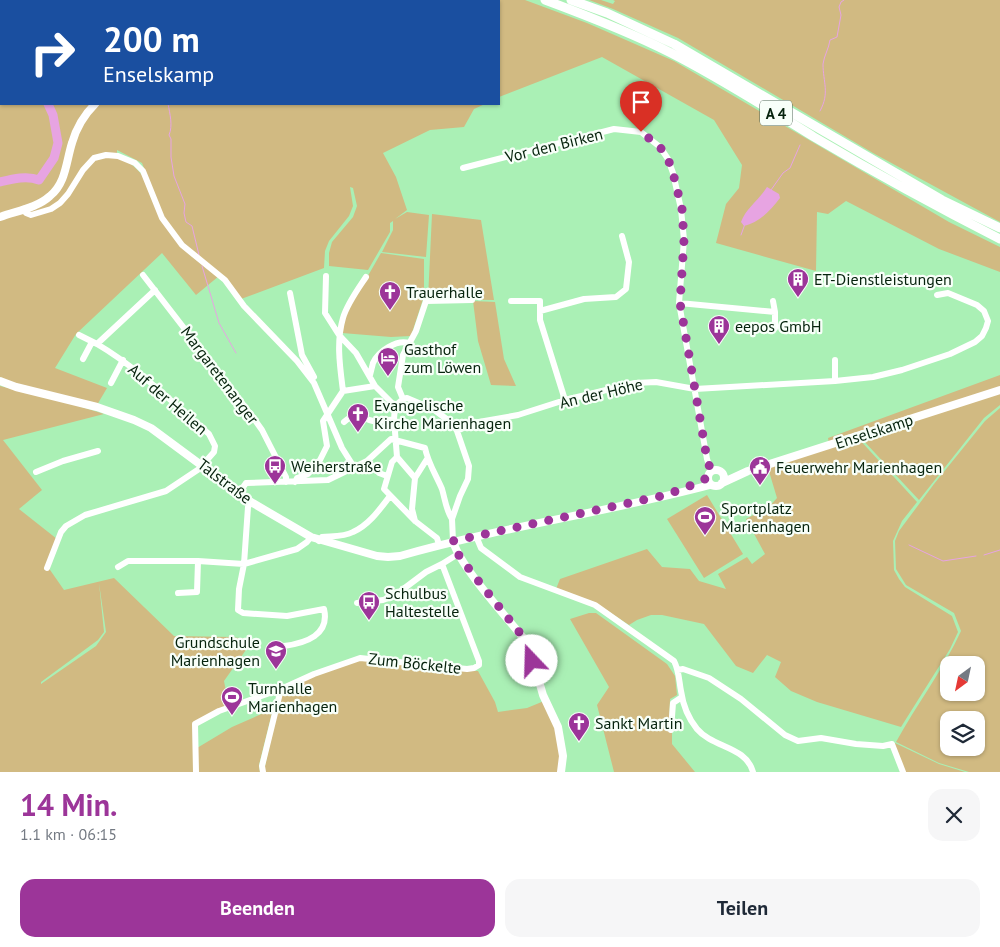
<!DOCTYPE html>
<html lang="de">
<meta charset="utf-8">
<style>
:root{--surface:#fff;--page:#f6f6f7;--text:#1f2937;--muted:#747a83;--accent:#9c3599}
body{margin:0;font-family:"PT Sans",sans-serif;background:var(--page);color:var(--text);height:100vh;display:flex;flex-direction:column;font-size:19px;white-space:nowrap}
*{box-sizing:border-box;margin:0}
p{font-size:16px;color:var(--muted)}
.icon{flex:none;width:28px;height:28px;fill:none;stroke:currentColor;stroke-width:2;stroke-linecap:round;stroke-linejoin:round}
.map{position:relative;height:772px;overflow:hidden}
.sheet{display:flex;flex-direction:column;background:var(--surface);flex:1}
.sheet>*{flex:none}
.hud{position:absolute;left:0px;top:0px;width:500px;height:105px;box-shadow:0 1px 4px #0004;background:#1a4fa0;color:#fff;overflow:hidden}
.needle{width:32px;rotate:213deg}
.tools{position:absolute;left:940px;top:656px;display:grid;gap:10px}
.tools a{display:grid;place-items:center;width:45px;height:45px;border-radius:10px;background:var(--surface);box-shadow:0 1px 4px #0004;font-size:25px}
.pin{position:absolute;display:grid;place-items:center;width:42px;height:42px;color:#fff;margin:-51px -21px;border-radius:50% 50% 50% 0;rotate:-45deg;box-shadow:0 0 5px #0007}
.pin .icon{rotate:45deg}
.me{position:absolute;width:55px;margin:-28px;rotate:339deg;stroke-linejoin:round;filter:drop-shadow(0 0 4px #0008)}
.turn{display:flex;align-items:center;gap:18px;height:105px;padding:0 20px;font-size:22px}
.turn .icon{width:65px;height:65px;stroke-width:2.5}
.turn b{display:block;font-size:35px;line-height:42px}
.round{display:grid;place-items:center;flex:none;width:52px;height:52px;border-radius:15px;background:var(--page)}
.overview{display:flex;align-items:center;justify-content:space-between;height:85px;padding:0 20px}
h1{font-size:30px;font-weight:600;line-height:38px;color:var(--accent)}
.button{display:flex;gap:10px;margin-top:auto;padding:10px 20px}
.button a{flex:1;height:58px;border-radius:15px;background:var(--accent);color:#fff;font-size:20px;font-weight:600;line-height:58px;text-align:center}
.button a+a{background:var(--page);color:var(--text)}
.map>svg:first-child{display:block}
</style>
<div class="map">
<svg width="1000" height="772" viewBox="0 0 1000 772">
<rect width="100%" height="100%" fill="#aaf0b5"/>
<!-- green -->
<path fill="#d1ba82" fill-rule="evenodd" d="M0,0H525L587,23L674,61L949,222L1000,247V272L939,249L846,201L828,214L817,212L816,271L716,243L726,204L739,188L742,165L714,120L602,57L499,97V1H1V104H485L474,109L464,127L430,130L383,153L396,177L407,210L395,219L407,212L429,215L426,257L382,252L393,230V221L390,223V232L368,270L329,266V253L332,242L353,217L357,206L353,188L350,187L353,206L349,216L329,241L325,251L324,268L241,299L219,276L196,295L162,253L76,334L55,368L107,388L97,405L17,385L0,377ZM117,150L142,163L161,211C150,188 143,166 117,157Z
M589,0H601L613,4L615,1L613,0H1000V222L873,153L678,38L613,9Z
M432,214L481,220L494,300L428,299Z
M381,253L424,259V296L411,336L391,337L342,333L345,316Z
M473,301L495,302L504,359L516,386L491,385L478,341Z
M1000,375V387L829,443L828,438Z
M0,386L69,403L104,414L3,440L42,490L19,509L57,539L48,567L64,590L114,578L174,636L232,637L253,640L224,681L229,707L195,724L197,748L232,727L273,709L259,765L260,772H0ZM99,583L106,632L96,646L41,684V682L98,640L104,632Z
M1000,393V405L984,418L919,500L861,438Z
M1000,408V772H969L939,763L896,742C917,704 943,670 961,631L954,613L906,585L896,569L895,541L899,531L934,484L985,421ZM949,665H976V692H949ZM949,720H976V748H949Z
M858,438L917,502L902,521L893,541L894,570L899,579L905,587L952,616L958,632L950,649L901,727L817,702L791,691L775,677L781,662L767,655L753,673L736,666L704,624L662,615H651L637,620L629,625L594,602L556,589L560,579L647,549L662,567L690,569L699,581L726,589L718,574L747,557L752,564L765,554L746,519L769,507L777,498L768,468Z
M707,495L743,554L704,578L667,519Z
M589,613H596L667,664L675,676L677,695L670,699L669,730L672,731V744L695,772H614L597,705L609,687L570,619Z
M360,660L456,671H478L495,702L498,712L527,708L544,701C556,728 561,742 559,772H265V766L282,690L315,676Z
M895,743L939,764L965,772H903L893,744Z"/>
<!-- water -->
<path fill="#e7a4e2" d="M767,187L779,194L780,198C771,210 759,223 744,226L741,222C746,208 759,200 767,187Z"/>
<g fill="none" stroke-linecap="round" stroke-linejoin="round">
<!-- stream -->
<path stroke="#e7a4e2" stroke-width="1" d="M263,1V0
M168,104C170,114 173,126 169,135L171,139V157L174,176L185,204L184,213L186,222L192,226L199,255
M820,111C830,93 823,82 823,64C824,56 829,48 830,40L837,37L841,15L839,7L841,2L844,0
M771,190L783,173L790,168L800,145
M741,235L745,224
M202,266L219,323L236,353
M909,545L943,561L976,556
M984,555L1000,550"/>
<!-- river -->
<path stroke="#e7a4e2" stroke-width="9" d="M273,1L274,0
M0,182C12,179 27,175 39,180L54,158L58,143L53,115L48,104"/>
<!-- minor -->
<path stroke="#fff" stroke-width="6" d="M463,168L614,129L641,132L660,147L668,159L673,173L681,209L684,240L679,303L707,459L711,471
M23,209L26,213L31,215L51,209L60,203L68,194L83,170L94,158L106,155L118,156L135,163L143,171L162,218L182,245L225,280L244,306L297,361L314,383L342,448L354,467
M143,275L252,416L262,430L286,477V482
M326,276L325,313L339,335L356,353L375,386L395,406
M290,293L302,355L314,377
M511,301H540V311
M773,301L775,312
M679,303L775,312V328
M79,335L97,344L155,290
M83,359L92,342
M370,375C371,371 372,367 373,363C378,351 397,339 409,343
M835,381V360
M111,383L123,360
M343,391L375,386
M403,399L398,387L403,355L416,331L426,301L472,300
M565,400L540,320V311L584,299L616,297L626,289L629,262L622,236
M344,422C357,410 360,418 373,421C380,422 387,420 394,419
M457,431L473,423L518,415L565,400L635,383L656,382L695,389L835,381L873,377L902,370L950,354L975,342L982,336L986,328L988,321L984,311L977,305L948,293L937,295
M397,457L392,462L384,489L415,521L437,538L439,545
M367,461L379,473L387,476
M36,472L63,461L98,451
M415,478L427,459
M295,482L297,478L308,474L318,464L327,446L323,421L343,391C340,367 336,342 343,318C347,304 358,289 366,277
M239,493L246,483L328,480L367,461L391,439L425,448C428,463 436,475 442,489C445,499 446,510 452,519
M251,502L248,507L244,564L239,589L238,610L243,613L287,616L324,609C330,635 306,643 284,646
M415,521L412,509L415,478L397,457L394,419L395,406L403,399L407,398L433,409L452,423L457,431L469,466L468,479L460,496L452,519L453,541
M476,536L481,548L520,577L595,605L674,661C679,670 679,681 681,691C683,705 688,718 697,729C713,748 746,746 753,772
M319,541L322,537C332,536 344,537 353,532C369,525 380,509 390,496
M118,567L128,561H198L244,564L297,549L307,542L311,537
M47,568L61,532L66,526L85,515L166,491L199,469L214,452L215,446L209,434C173,403 138,368 97,344
M178,593L197,592L198,561
M357,603L383,600L394,596L426,572L442,564L458,554
M678,670L683,669L709,678L741,699L785,735L798,741L821,738L856,744L883,746L892,744L903,772
M671,730L673,703L682,697
M196,772L195,724L219,711L281,689L314,674L360,658L467,669L474,668L479,665V661L442,564
M263,772L262,766L281,689"/>
<!-- major -->
<path stroke="#fff" stroke-width="8" d="M287,1V0
M0,217C16,211 37,208 50,196C66,183 66,162 72,143C76,129 85,114 95,104
M0,381L16,387L97,407L134,420L151,428L251,502L311,537L377,556L388,557L400,556C502,527 608,512 710,485
M708 478a8 8 0 1 1 16 0a8 8 0 1 1-16 0Z
M722,483L748,471L1000,390
M453,541C460,567 506,616 524,639L530,650L543,695L558,727L563,756L561,772"/>
<!-- highway -->
<path stroke="#fff" stroke-width="9" d="M545,0C588,16 630,32 671,53C720,78 767,108 814,137C875,173 937,207 1000,239
M571,0L607,13L674,44L942,200L1000,228"/>
</g>
<g fill="none" stroke-linecap="round" stroke-linejoin="round">
<!-- route -->
<path stroke="#9c3599" stroke-width="9" stroke-dasharray="0 16.2" d="M532,661L524,638L472,573L458,554L453,541L666,495L697,483L707,478L711,471L707,459L680,303L684,240L682,209L673,173L668,159L660,147L641,132"/>
</g>
<!-- icons -->
<defs>
<g id="building-pin" transform="scale(1.125)"><path d="M0 17L-7.5 6A9.5 9.5 0 1 1 7.5 6Z" fill="#9c3599" stroke="#f8fff9"/><path d="M-4-6H4V6H1V3H-1V6H-4ZM-2.5-4.3h1.7v1.8h-1.7ZM.8-4.3h1.7v1.8H.8ZM-2.5-1h1.7V.8h-1.7ZM.8-1h1.7V.8H.8Z" fill="#fff"/></g>
<g id="church-pin" transform="scale(1.125)"><path d="M0 17L-7.5 6A9.5 9.5 0 1 1 7.5 6Z" fill="#9c3599" stroke="#f8fff9"/><path d="M-1.2-6h2.4v3.5h3.3v2.4h-3.3V6h-2.4V-.1h-3.3v-2.4h3.3Z" fill="#fff"/></g>
<g id="hotel-pin" transform="scale(1.125)"><path d="M0 17L-7.5 6A9.5 9.5 0 1 1 7.5 6Z" fill="#9c3599" stroke="#f8fff9"/><path d="M-6-4.5h1.5V1H6V5H4.5V3h-9V5H-6ZM-4 0a1.8 1.8 0 1 1 3.6 0ZM.5 0V-2.5h3Q6-2.5 6 0Z" fill="#fff"/></g>
<g id="bus-pin" transform="scale(1.125)"><path d="M0 17L-7.5 6A9.5 9.5 0 1 1 7.5 6Z" fill="#9c3599" stroke="#f8fff9"/><path d="M-5-6H5V4H4V6H2V4H-2V6H-4V4H-5ZM-3.5-4V0h7V-4ZM-3.5 1.2v1.5H-2V1.2ZM2 1.2v1.5H3.5V1.2Z" fill="#fff"/></g>
<g id="civic-pin" transform="scale(1.125)"><path d="M0 17L-7.5 6A9.5 9.5 0 1 1 7.5 6Z" fill="#9c3599" stroke="#f8fff9"/><path d="M-.6-6.5H3V-4.5H.6V-3L4-1V1h2V6H-6V1h2V-1L-.6-3ZM-1.2 2.5V6h2.4V2.5Z" fill="#fff"/></g>
<g id="stadium-pin" transform="scale(1.125)"><path d="M0 17L-7.5 6A9.5 9.5 0 1 1 7.5 6Z" fill="#9c3599" stroke="#f8fff9"/><path d="M0-5a6.5 5 0 1 0 0 10a6.5 5 0 1 0 0-10ZM-3.5-1.8h7v3.6h-7Z" fill="#fff"/></g>
<g id="school-pin" transform="scale(1.125)"><path d="M0 17L-7.5 6A9.5 9.5 0 1 1 7.5 6Z" fill="#9c3599" stroke="#f8fff9"/><path d="M0-5L7-2L0 1L-7-2ZM-4 1L0 2.5L4 1V4Q0 6-4 4Z" fill="#fff"/></g>
</defs>
<g fill-rule="evenodd">
<use href="#building-pin" x="798" y="279"/>
<use href="#church-pin" x="390" y="292"/>
<use href="#building-pin" x="719" y="326"/>
<use href="#hotel-pin" x="388" y="358"/>
<use href="#church-pin" x="358" y="414"/>
<use href="#bus-pin" x="275" y="466"/>
<use href="#civic-pin" x="760" y="467"/>
<use href="#stadium-pin" x="705" y="517"/>
<use href="#bus-pin" x="369" y="602"/>
<use href="#school-pin" x="276" y="651"/>
<use href="#stadium-pin" x="232" y="697"/>
<use href="#church-pin" x="579" y="723"/>
</g>
<g text-anchor="middle" dominant-baseline="central" stroke-width="4.5" stroke-linejoin="round" paint-order="stroke">
<!-- shield labels -->
<rect fill="#f8fff9" stroke="#4f6554" stroke-width="1" x="760" y="100.5" width="32" height="25" rx="4"/>
<g font-size="15" font-weight="bold" fill="#06230d">
<text x="776" y="113">A 4</text>
</g>
<!-- street labels -->
<g font-size="16" fill="#06230d" stroke="#f8fff9">
<text transform="translate(554 145) rotate(-14)">Vor den Birken</text>
<text transform="translate(220 375) rotate(53)">Margaretenanger</text>
<text transform="translate(601 393) rotate(-13)">An der Höhe</text>
<text transform="translate(168 399) rotate(41)">Auf der Heilen</text>
<text transform="translate(874 431) rotate(-18)">Enselskamp</text>
<text transform="translate(225 481) rotate(37)">Talstraße</text>
<text transform="translate(415 663) rotate(6)">Zum Böckelte</text>
</g>
<!-- poi labels -->
<g font-size="16" fill="#06230d" stroke="#f8fff9" text-anchor="start">
<text x="814" y="279">ET-Dienstleistungen</text>
<text x="406" y="292">Trauerhalle</text>
<text x="735" y="326">eepos GmbH</text>
<text x="404" y="349">Gasthof<tspan x="404" dy="18">zum Löwen</tspan></text>
<text x="374" y="405">Evangelische<tspan x="374" dy="18">Kirche Marienhagen</tspan></text>
<text x="291" y="466">Weiherstraße</text>
<text x="776" y="467">Feuerwehr Marienhagen</text>
<text x="721" y="508">Sportplatz<tspan x="721" dy="18">Marienhagen</tspan></text>
<text x="385" y="593">Schulbus<tspan x="385" dy="18">Haltestelle</tspan></text>
<text x="260" y="642" text-anchor="end">Grundschule<tspan x="260" dy="18">Marienhagen</tspan></text>
<text x="248" y="688">Turnhalle<tspan x="248" dy="18">Marienhagen</tspan></text>
<text x="595" y="723">Sankt Martin</text>
</g>
</g>
</svg>
<div class="tools">
<a><svg class="needle" viewBox="-14 -14 28 28"><path d="M0-13l5 13h-10z" fill="#e53935"/><path d="M0 13l5-13h-10z" fill="#747a83"/></svg></a>
<a><svg class="icon" aria-label="layers" viewBox="0 0 24 24"><path d="M12 4l9 5-9 5-9-5zM3 14l9 5 9-5"/></svg></a>
</div>
<div class="pin" style="left:641px;top:132px;background:#d93025"><svg class="icon" aria-label="arrive" viewBox="0 0 24 24"><path d="M6 21V4h12l-3 4 3 4H6"/></svg></div>
<svg class="me" style="left:532px;top:661px" viewBox="-20 -20 40 40"><circle r="19" fill="#fff"/><path d="M0-13L10 11 0 6-10 11z" fill="#9c3599"/></svg>
<div class="hud">
<div class="turn"><svg class="icon" aria-label="right" viewBox="0 0 24 24"><path d="M7 20v-9h11M14 6l5 5-5 5"/></svg><div><b>200 m</b>Enselskamp</div></div>
</div>
</div>
<section class="sheet">
<div class="overview"><div><h1>14 Min.</h1><p>1.1 km · 06:15</p></div><a class="round"><svg class="icon" aria-label="close" viewBox="0 0 24 24"><path d="M6 6l12 12M18 6L6 18"/></svg></a></div>
<div class="button"><a>Beenden</a><a>Teilen</a></div>
</section>
